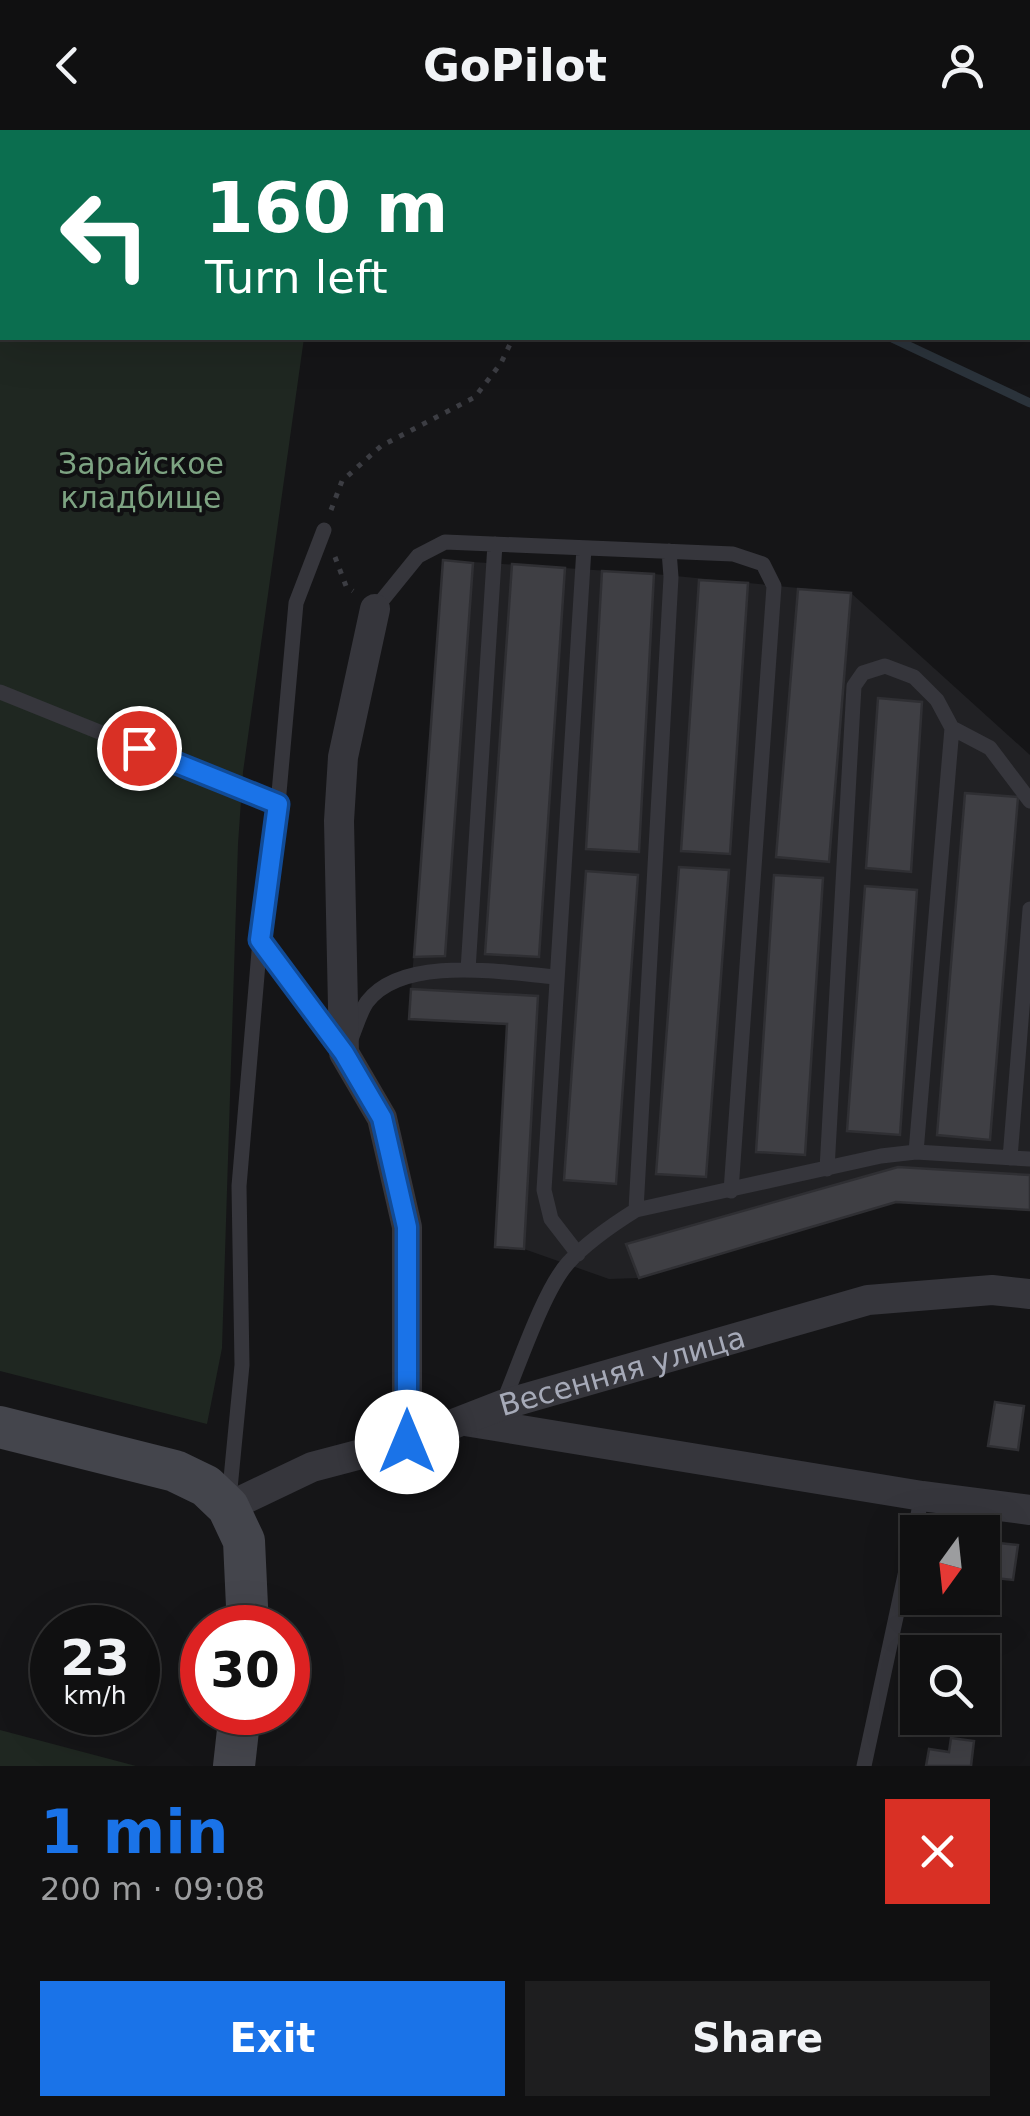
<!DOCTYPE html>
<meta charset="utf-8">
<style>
:root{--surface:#101011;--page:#1e1e1f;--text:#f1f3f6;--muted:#9c9d9f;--line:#303031;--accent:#1a73e8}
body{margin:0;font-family:"DejaVu Sans",sans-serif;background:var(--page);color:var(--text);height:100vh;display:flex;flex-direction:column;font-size:38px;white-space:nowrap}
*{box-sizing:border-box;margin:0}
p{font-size:32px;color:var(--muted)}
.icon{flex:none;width:55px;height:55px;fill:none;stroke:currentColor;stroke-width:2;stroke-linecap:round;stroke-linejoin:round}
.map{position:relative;height:1636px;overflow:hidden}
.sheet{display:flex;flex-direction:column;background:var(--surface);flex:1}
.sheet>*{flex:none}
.top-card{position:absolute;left:0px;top:0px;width:1030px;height:210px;box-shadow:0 10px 40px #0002,0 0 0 2px var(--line);background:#0b6e4f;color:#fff;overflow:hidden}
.needle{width:65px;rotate:195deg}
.controls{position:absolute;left:900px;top:1385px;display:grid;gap:20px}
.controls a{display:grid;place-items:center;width:100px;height:100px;border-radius:0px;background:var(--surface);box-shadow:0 10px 40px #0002,0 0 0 2px var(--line);font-size:50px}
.speed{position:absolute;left:30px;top:1475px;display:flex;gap:20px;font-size:50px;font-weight:700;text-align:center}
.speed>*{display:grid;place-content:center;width:130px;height:130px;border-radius:50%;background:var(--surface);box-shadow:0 10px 40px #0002,0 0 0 2px var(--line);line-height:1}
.speed small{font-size:25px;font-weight:400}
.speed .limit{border:15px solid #d22;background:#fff;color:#111}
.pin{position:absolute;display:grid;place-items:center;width:85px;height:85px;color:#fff;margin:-42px;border:5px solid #fff;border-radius:50%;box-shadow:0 2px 10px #0007}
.me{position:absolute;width:110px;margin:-55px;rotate:0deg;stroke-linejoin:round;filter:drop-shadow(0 0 8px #0008)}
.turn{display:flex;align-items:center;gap:35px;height:210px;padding:0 40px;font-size:45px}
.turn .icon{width:130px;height:130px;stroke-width:2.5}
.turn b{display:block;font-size:70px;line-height:85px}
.round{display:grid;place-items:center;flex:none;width:105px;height:105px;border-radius:0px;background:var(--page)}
.overview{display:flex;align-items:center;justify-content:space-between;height:170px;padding:0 40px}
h1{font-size:60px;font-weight:800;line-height:75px;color:var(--accent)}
.button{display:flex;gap:20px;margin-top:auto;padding:20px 40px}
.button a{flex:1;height:115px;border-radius:0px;background:var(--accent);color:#fff;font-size:40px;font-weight:800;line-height:115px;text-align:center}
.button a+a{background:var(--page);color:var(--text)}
header{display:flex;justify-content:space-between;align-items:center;height:130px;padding:0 40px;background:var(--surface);font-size:45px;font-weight:800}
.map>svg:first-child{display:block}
</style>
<header><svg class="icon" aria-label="back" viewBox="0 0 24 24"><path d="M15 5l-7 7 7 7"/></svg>GoPilot<svg class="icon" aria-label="person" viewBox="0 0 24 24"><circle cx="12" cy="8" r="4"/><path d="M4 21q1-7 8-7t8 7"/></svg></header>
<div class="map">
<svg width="1030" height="1636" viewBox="0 0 1030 1636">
<rect width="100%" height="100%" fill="#151517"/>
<!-- built -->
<path fill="#212124" d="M443,430L654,444L851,463L1030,625V1080L896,1072L639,1148L609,1149L524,1119L495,1117L507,895L409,889Z"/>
<!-- green -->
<path fill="#1f2721" d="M0,0L134,2H2V208H304L243,642L238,714L222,1218L207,1294L0,1241Z
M0,1600L136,1636H0Z"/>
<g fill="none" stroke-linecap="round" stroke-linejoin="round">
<!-- stream -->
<path stroke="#2b333b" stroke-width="9" d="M363,0L371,2
M892,208L1030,273"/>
</g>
<!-- building -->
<path fill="#3f3f44" stroke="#2f2f33" stroke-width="2.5" d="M443,430L473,433L445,826L414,827Z
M512,434L565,438L539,827L485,824Z
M602,441L654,444L639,722L586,719Z
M699,450L748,453L730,724L681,721Z
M798,459L851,463L829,732L776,727Z
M878,568L922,572L911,742L866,738Z
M965,663L1018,667L990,1010L937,1005Z
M679,737L729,740L706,1047L656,1044Z
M586,741L638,745L616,1054L564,1050Z
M774,745L823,748L805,1025L756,1022Z
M865,756L917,760L900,1005L847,1001Z
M411,859L538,866L524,1119L495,1117L507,894L409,889Z
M898,1037L1030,1045V1080L896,1072L639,1148L626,1114Z
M995,1272L1024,1276L1018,1320L988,1316Z
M989,1412L1018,1415L1013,1450L984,1447Z
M951,1608L974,1611L971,1636H926L929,1619L949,1622Z"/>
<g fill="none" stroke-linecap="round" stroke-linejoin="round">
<!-- path -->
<path stroke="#3c3d43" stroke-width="5" stroke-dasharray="5 8" stroke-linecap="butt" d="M617,2L618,0
M331,380L342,351L381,316L475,267L501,233L513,208
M335,427L346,456L353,461"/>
<!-- lane -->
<path stroke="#36363c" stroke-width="15" d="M324,400L296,473L278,674L260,810L340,917
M375,479L418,426L445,412L733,424L763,434L774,456L731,1061
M0,562L278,674
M468,840L495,414
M351,909C356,897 360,882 367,872C403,824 506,843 557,847
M916,1022L952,598
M1010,1028L1030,779
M827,1039L854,556L863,543L885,536L914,547L937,570L952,598L990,618L1030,671
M636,1080L671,447L669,421
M578,1124L551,1089L544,1060L584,418
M502,1275C518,1238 543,1161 568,1133C587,1112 612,1095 636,1080L881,1026L916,1022L1030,1029
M229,1369L242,1235L239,1056L260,810
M864,1636L922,1366"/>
<!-- street -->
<g stroke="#36363c" stroke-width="30">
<path d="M375,479L343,627L339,691L344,923L382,988L407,1097V1312"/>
<path d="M465,1291L922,1366L1030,1380"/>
<path id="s1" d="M228,1377L312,1337L407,1312L502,1275L868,1170L992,1160L1030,1164"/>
</g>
<!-- secondary -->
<path stroke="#44454c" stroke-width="42" d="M0,1297L175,1341L206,1356L228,1377L244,1411L248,1498
M234,1636L240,1582"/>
</g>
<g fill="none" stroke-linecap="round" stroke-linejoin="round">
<!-- route casing -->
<g stroke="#114b97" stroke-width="25">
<path id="route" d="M139,618L278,674L260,810L344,923L382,988L407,1097V1312"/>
</g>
<!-- route -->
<use href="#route" stroke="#1a73e8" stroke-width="18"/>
</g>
<g text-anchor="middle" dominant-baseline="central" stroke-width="8" stroke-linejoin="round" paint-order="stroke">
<!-- park labels -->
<g font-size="30" fill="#7da382" stroke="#101012">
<text x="141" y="333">Зарайское<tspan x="141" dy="34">кладбище</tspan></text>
</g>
<!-- street labels -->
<g font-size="30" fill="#a6aab8" stroke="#101012">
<text stroke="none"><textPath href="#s1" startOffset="418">Весенняя улица</textPath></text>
</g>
</g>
</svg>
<div class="controls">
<a><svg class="needle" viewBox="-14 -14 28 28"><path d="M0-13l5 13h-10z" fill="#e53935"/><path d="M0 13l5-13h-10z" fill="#9c9d9f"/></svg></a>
<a><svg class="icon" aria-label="search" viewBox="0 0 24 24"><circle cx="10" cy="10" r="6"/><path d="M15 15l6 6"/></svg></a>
</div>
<div class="speed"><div>23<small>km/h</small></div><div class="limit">30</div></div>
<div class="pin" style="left:139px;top:618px;background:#d93025"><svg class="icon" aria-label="arrive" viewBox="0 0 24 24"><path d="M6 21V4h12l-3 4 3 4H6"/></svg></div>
<svg class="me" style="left:407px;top:1312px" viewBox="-20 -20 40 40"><circle r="19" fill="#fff"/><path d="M0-13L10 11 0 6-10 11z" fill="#1a73e8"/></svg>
<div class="top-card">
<div class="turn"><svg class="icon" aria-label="left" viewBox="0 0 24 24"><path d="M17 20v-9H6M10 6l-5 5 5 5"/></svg><div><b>160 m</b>Turn left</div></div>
</div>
</div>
<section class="sheet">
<div class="overview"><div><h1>1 min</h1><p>200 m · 09:08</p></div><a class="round" style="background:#d93025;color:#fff"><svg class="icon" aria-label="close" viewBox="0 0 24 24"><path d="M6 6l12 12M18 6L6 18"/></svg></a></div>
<div class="button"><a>Exit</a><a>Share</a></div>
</section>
